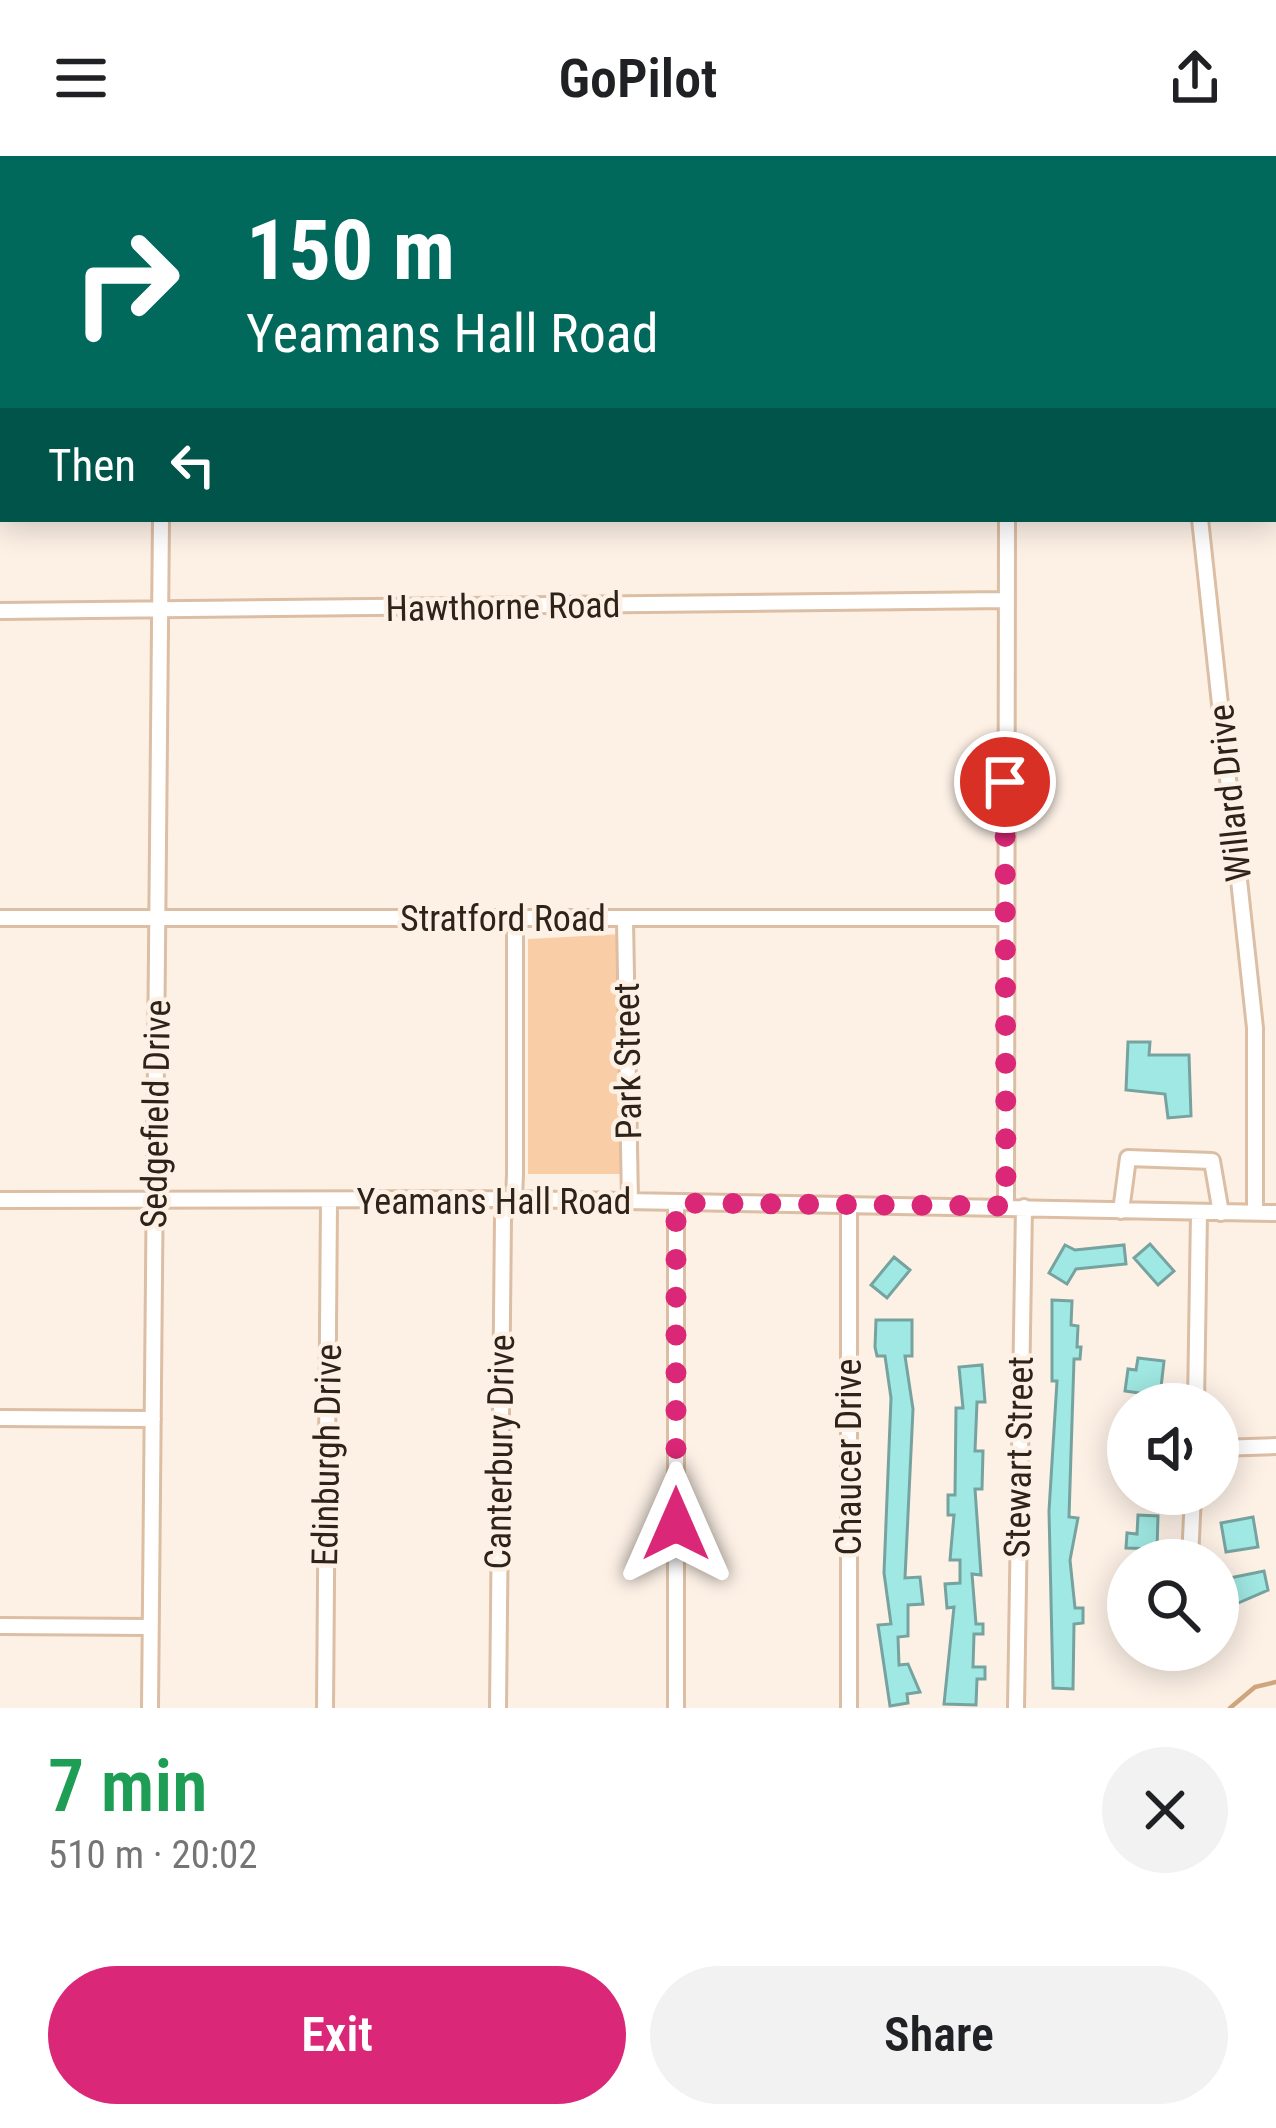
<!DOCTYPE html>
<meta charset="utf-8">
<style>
:root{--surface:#fff;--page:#f2f2f2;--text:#202124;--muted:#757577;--accent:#db2777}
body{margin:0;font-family:"Roboto Condensed",sans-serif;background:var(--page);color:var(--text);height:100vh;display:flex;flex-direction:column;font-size:45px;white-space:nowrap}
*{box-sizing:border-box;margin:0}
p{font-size:39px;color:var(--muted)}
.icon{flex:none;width:66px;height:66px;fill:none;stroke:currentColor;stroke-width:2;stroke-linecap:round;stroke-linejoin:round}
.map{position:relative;height:1552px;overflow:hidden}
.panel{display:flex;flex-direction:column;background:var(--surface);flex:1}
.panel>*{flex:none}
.top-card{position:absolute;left:0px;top:0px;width:1278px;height:366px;box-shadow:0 6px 30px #0003;background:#00695c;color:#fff;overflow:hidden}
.tools{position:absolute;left:1107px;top:1227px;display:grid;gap:24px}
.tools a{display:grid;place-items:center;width:132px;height:132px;border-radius:50%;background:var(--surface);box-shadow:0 6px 30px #0003;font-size:60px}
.pin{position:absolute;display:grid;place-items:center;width:102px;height:102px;color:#fff;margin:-51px;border:6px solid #fff;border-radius:50%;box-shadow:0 3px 12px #0007}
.me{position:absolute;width:132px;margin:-66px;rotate:0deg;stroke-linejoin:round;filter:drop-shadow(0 0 9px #0008)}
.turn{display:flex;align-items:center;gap:42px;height:252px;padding:0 48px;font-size:54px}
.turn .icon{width:156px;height:156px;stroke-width:2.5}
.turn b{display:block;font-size:84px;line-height:102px}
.then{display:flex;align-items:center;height:114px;padding:0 48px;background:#0003;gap:24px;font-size:45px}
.round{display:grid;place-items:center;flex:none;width:126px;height:126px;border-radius:63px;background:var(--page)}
.headline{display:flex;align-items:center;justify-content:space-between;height:204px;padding:0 48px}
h1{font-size:72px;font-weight:600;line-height:90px;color:#1e9e55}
.button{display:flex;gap:24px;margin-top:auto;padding:24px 48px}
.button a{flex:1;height:138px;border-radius:72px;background:var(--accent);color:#fff;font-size:48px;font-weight:600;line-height:138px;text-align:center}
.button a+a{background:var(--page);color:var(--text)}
header{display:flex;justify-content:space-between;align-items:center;height:156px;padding:0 48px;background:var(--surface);font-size:54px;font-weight:600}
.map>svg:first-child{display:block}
</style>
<header><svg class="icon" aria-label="menu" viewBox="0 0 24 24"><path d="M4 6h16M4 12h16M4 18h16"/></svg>GoPilot<svg class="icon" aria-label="share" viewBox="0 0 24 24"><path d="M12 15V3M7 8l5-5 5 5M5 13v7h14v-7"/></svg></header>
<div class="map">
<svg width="1276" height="1552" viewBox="0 0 1276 1552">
<rect width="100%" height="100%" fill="#fdf1e6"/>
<!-- green -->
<path fill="#f9cea6" d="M621,778L624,1018H528V783Z"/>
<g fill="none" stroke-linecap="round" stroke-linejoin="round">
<!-- stream -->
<path stroke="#cfa57e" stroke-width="4.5" d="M1230,1552L1255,1531L1276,1526"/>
</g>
<!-- building -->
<path fill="#a0e8e3" stroke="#76a3a0" stroke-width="3" d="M1128,886H1150L1149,899H1189L1191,960L1168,962L1165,938L1126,934Z
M1150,1088L1174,1115L1158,1129L1134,1102Z
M1065,1089L1075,1094L1124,1089L1126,1108L1076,1113L1067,1128L1049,1117Z
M894,1101L910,1114L887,1142L871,1129Z
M1052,1144L1072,1145L1071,1169L1078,1170L1077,1191H1081L1080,1203H1074L1069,1361L1078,1362L1070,1404L1075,1452H1083V1467L1074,1468L1073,1533L1053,1532L1049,1355L1057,1225H1052Z
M876,1164H912V1200H905L913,1253L905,1422L920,1421L923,1448L908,1449V1480L898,1481L899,1509L908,1508L920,1536L907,1538L908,1547L890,1550L878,1469L891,1468L884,1417L891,1242L885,1200H877L875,1191Z
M1138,1202L1164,1205L1160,1240L1125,1235L1128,1213L1136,1214Z
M982,1209L985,1246H977L975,1295H983L982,1333H975L981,1419L972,1418L976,1468H983V1478H974L973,1511H985V1523H977L976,1549L944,1548L954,1451L947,1452L945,1428L960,1427V1404H950L954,1359H948V1339H955L956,1252H963L959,1211Z
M1138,1359L1158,1360L1157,1393L1126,1392L1127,1377L1137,1378Z
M1253,1361L1258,1391L1226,1396L1221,1367Z
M1264,1415L1268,1434L1236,1448L1230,1422Z"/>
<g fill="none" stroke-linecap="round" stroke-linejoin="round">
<!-- minor casing -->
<g stroke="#dbbea4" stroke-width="20">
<path id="minor" d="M160,0V3
M1275,64H1276
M0,210H3
M1275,232H1276
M1200,363L1255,872V1056
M0,455L1006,444
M0,762H1005
M625,764L630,1046
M0,1044L514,1043L1276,1057
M676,1047V1552
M1006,1050L1007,363
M849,1051V1552
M1121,1055L1128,1002L1212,1005L1221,1057
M1196,1248L1199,1057
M0,1262L153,1263
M1218,1292L1276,1290
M1190,1404L1193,1338
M0,1470L150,1471
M150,1552L161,363
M325,1552L329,1046
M498,1552L503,1061L514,1043L515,1018V764
M1016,1552L1024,1051"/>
</g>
<!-- minor -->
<use href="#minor" stroke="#fff" stroke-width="14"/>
</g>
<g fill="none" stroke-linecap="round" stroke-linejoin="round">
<!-- route -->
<path stroke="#db2777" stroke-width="21" stroke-dasharray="0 37.8" d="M676,1368V1047L1006,1050L1005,626"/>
</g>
<g text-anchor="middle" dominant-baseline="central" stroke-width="9" stroke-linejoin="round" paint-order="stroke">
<!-- street labels -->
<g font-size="36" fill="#2e2319" stroke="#fdf1e6">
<text transform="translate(503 451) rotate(-1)">Hawthorne Road</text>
<text transform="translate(1230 637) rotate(-96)">Willard Drive</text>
<text x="503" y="763">Stratford Road</text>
<text transform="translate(628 905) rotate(-91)">Park Street</text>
<text transform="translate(156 958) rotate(-89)">Sedgefield Drive</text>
<text x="494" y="1046">Yeamans Hall Road</text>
<text transform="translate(500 1296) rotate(-89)">Canterbury Drive</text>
<text transform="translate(327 1299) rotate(-89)">Edinburgh Drive</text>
<text transform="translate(849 1301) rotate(-90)">Chaucer Drive</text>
<text transform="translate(1019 1301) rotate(-89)">Stewart Street</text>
</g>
</g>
</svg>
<div class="tools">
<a><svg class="icon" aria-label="sound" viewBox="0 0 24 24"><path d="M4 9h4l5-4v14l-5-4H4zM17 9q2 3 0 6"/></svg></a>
<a><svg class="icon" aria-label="search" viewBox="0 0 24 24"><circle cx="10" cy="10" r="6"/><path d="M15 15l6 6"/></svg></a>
</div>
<div class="pin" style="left:1005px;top:626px;background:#d93025"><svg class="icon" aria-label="arrive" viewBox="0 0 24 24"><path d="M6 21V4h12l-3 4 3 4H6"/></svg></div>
<svg class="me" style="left:676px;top:1368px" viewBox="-20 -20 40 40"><path d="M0-17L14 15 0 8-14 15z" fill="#db2777" stroke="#fff" stroke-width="4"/></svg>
<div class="top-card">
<div class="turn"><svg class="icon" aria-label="right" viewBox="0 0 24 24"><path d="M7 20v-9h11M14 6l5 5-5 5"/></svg><div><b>150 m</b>Yeamans Hall Road</div></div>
<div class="then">Then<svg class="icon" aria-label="left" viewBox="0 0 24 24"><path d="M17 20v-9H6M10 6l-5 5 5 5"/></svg></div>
</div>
</div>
<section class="panel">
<div class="headline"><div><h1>7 min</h1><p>510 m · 20:02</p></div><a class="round"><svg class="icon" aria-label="close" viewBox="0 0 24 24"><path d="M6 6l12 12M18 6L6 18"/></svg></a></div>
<div class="button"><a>Exit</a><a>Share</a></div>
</section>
